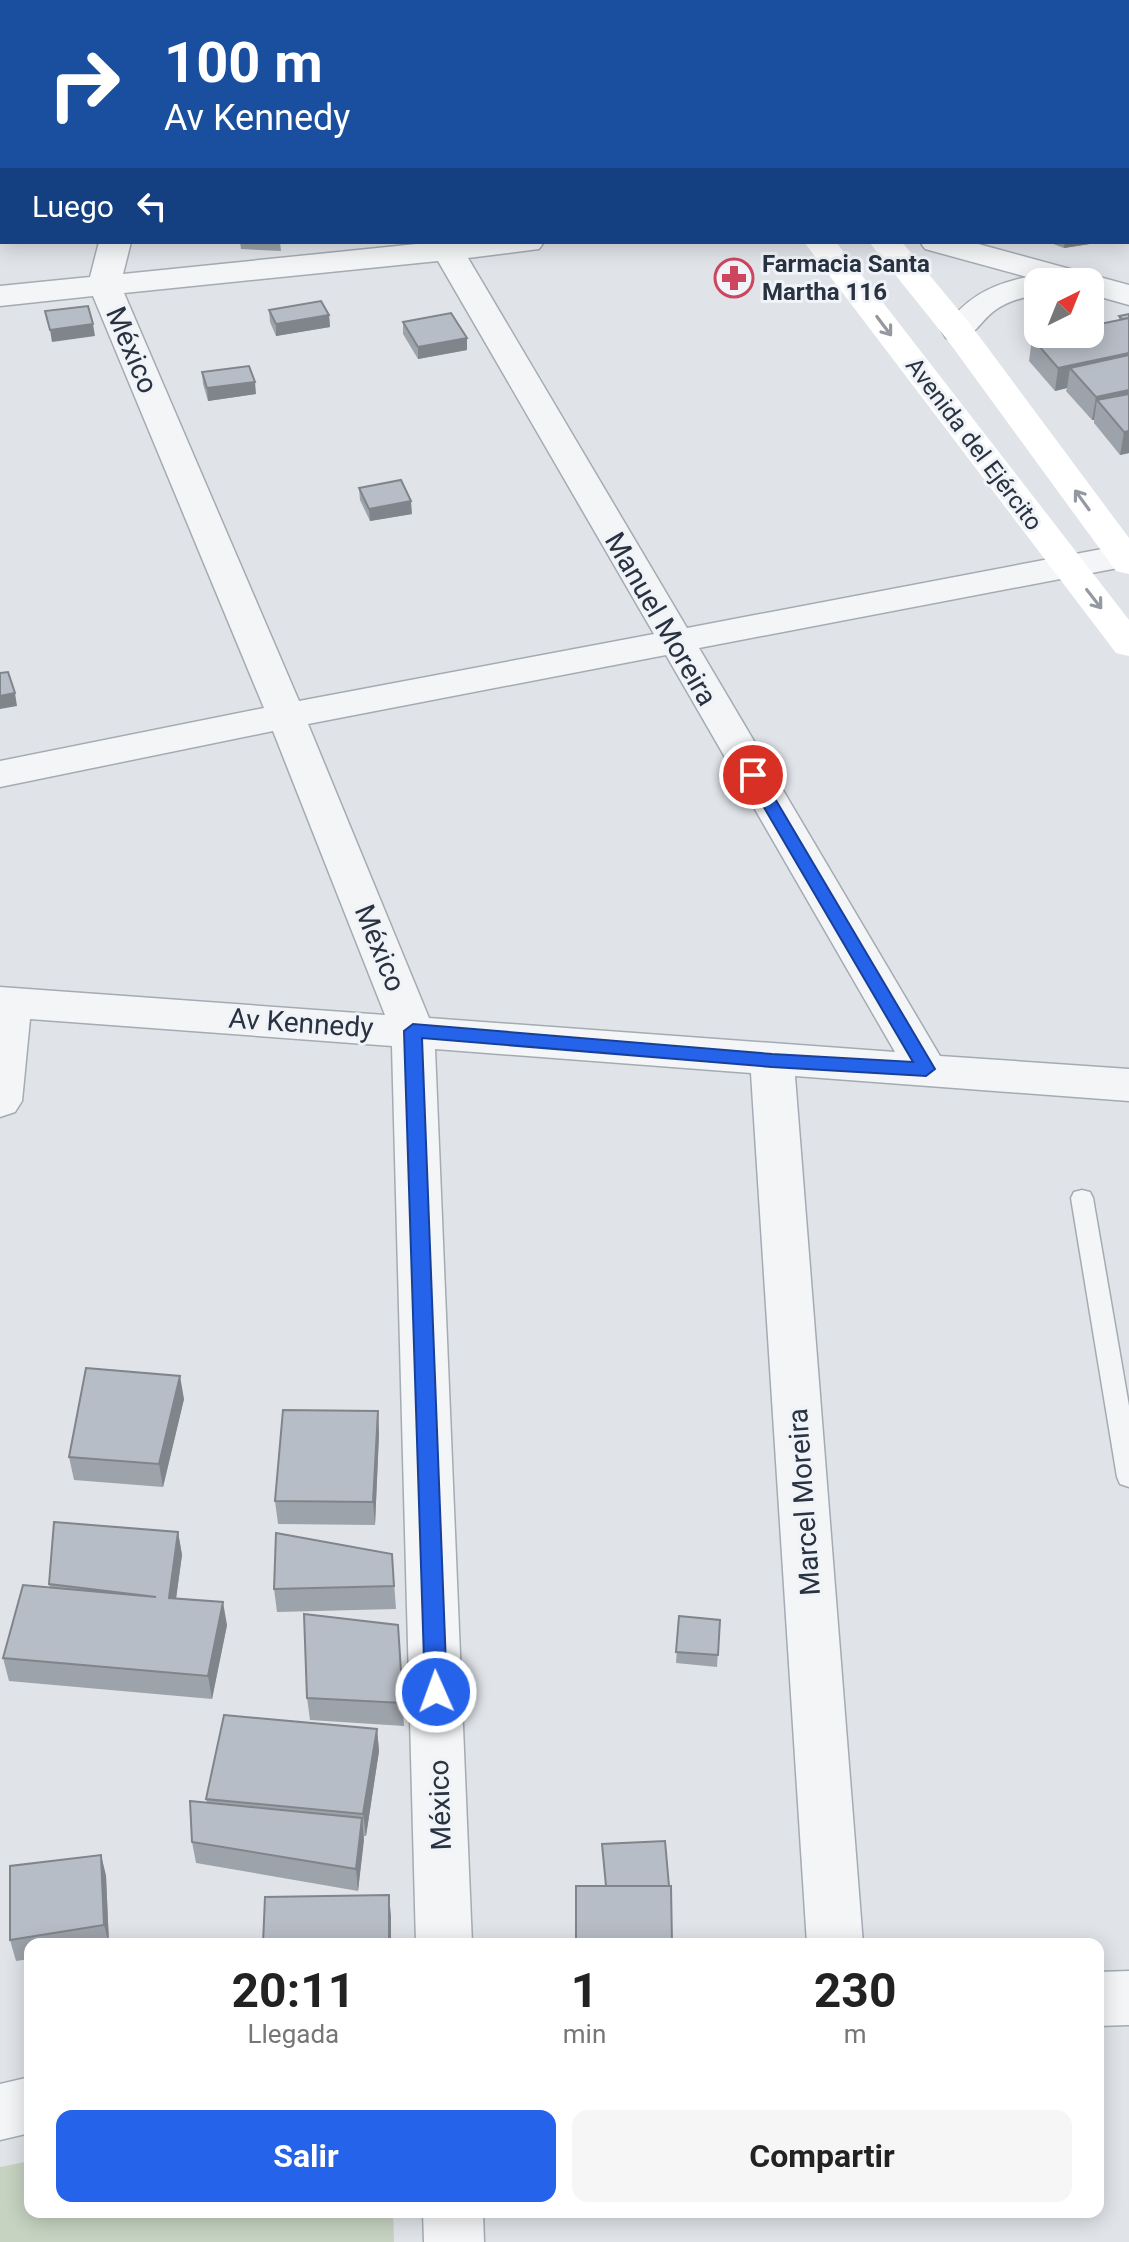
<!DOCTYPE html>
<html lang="es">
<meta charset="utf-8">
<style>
:root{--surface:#fff;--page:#f6f6f6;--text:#222;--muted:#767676;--accent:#2563eb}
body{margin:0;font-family:Roboto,sans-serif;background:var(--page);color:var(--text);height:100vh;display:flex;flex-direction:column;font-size:30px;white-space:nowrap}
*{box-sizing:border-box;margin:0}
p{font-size:26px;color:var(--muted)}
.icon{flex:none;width:44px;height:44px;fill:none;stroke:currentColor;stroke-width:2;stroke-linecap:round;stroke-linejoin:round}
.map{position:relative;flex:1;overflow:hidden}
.side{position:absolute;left:24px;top:1938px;width:1080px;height:280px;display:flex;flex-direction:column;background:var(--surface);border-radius:16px;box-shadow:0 4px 20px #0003}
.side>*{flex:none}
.top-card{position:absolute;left:0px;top:0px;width:1130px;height:244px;box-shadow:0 4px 20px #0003;background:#1a4fa0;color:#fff;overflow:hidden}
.needle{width:52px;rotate:43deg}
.controls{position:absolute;left:1024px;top:268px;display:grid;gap:16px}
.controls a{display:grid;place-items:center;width:80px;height:80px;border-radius:16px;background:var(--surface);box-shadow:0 4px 20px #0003;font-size:40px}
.pin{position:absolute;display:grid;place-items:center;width:68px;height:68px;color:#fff;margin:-34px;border:4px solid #fff;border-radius:50%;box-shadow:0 2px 8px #0007}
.me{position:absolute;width:88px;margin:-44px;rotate:358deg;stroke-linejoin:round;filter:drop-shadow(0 0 6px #0008)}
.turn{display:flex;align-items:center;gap:28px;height:168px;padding:0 32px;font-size:36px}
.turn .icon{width:104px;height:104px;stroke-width:2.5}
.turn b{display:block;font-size:56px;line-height:68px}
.then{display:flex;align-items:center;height:76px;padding:0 32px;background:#0003;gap:16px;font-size:30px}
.eta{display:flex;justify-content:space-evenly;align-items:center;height:136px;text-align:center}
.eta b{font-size:48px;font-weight:700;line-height:56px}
.action{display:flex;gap:16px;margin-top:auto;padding:16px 32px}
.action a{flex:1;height:92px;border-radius:16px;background:var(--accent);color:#fff;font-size:32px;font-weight:700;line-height:92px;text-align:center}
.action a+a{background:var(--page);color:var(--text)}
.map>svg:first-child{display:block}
</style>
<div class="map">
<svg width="1129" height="2242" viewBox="0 0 1129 2242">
<rect width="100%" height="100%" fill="#e0e4e9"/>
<!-- green -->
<path fill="#c6d3c1" d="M30,2161V2212H393L394,2242H0V2167Z"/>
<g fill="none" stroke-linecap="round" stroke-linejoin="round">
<!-- lane casing -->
<g stroke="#a5abb3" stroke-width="3">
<path id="lane" d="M1082,1190L1090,1192L1093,1198L1129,1406V1487L1120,1484L1117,1477L1071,1198L1074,1192Z"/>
</g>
<!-- street casing -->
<g stroke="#a5abb3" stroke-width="3">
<path id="street" d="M96,0H124L125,2H97Z
M0,111H2V129H0Z
M99,242H131L123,274L436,242H544L539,249L468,258L687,628L1123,545L1129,547V565L1123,567L699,648L940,1056L1129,1069V1101L795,1076L863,1944H807L751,1073L435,1049L472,1944H416L392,1046L30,1019L22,1101L15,1112L0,1117V987L385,1015L273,731L0,787V761L264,708L93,296L0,306V286L90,277ZM438,261L654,634L299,701L124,293ZM666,655L895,1052L429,1018L308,724Z
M920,242H971L1129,285V305L1090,294V282H1038V295C1022,297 1008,301 994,311C976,325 972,344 946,338L942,331C964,299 989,285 1027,277L925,249Z
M1129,1971V2025L1098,2026V1972Z
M30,2077V2133L0,2140V2084Z
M423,2212H483L484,2242H424Z"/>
</g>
<!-- lane -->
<use href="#lane" fill="#f3f5f7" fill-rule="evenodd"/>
<!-- street -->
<use href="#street" fill="#f3f5f7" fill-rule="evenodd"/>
<!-- secondary -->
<path fill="#fff" fill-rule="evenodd" d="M617,0H645L646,2H618Z
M668,0H697L698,2H669Z
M770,0H810L769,2Z
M804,242H836L1129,620V656L1116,653Z
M869,242H902L970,324L1129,538V574L1116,571L946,338Z"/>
</g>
<!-- wall -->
<path fill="#9da3aa" d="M1119,0H1129V27L1128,2H1119Z
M240,242H280L281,251L241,249Z
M1048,242H1102L1064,248Z
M269,310L329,315L330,327L276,336L270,322Z
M1129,314V453L1120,455L1094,423V420H1092L1066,391L1067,388L1055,391L1029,361L1032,338L1119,320V316Z
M403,322L467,338V350L418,359L403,334Z
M202,372L256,394L208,401L203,384Z
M359,488L412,514L370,521L360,500Z
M184,1399L163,1487L74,1480L69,1457Z
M378,1411L379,1434L375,1525L278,1524L275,1501Z
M178,1532L182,1555L176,1598L227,1625L212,1699L9,1681L3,1658L50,1588L49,1584Z
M392,1554L396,1609L277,1612L274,1589Z
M679,1616L720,1620L717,1667L676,1663Z
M398,1625L404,1726L310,1720L307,1698Z
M377,1729L379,1751L366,1836H364L358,1891L196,1863L192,1842L207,1803L206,1799Z
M101,1855L106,1876L109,1944H30V1959L16,1961L10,1940Z
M924,2212H1009L925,2218Z"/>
<!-- shaded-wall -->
<path fill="#80848b" d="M1129,80V111H1128V81Z
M1128,204H1129L1128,226Z
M1065,242H1102L1064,248Z
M329,315L330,327L276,336V324Z
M93,324L95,336L52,342L50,330Z
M467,338V350L418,359V347Z
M1129,353V375L1070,368L1067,388L1055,391L1058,368Z
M255,382L256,394L208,401L207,388Z
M1129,390V412L1097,400L1094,420H1092L1096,397Z
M1129,431V453L1120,455L1124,432Z
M411,501L412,514L370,521L369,509Z
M15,693L17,706L0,709V696Z
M180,1376L184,1399L163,1487L159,1464Z
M378,1411L379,1434L375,1525L373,1502Z
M178,1532L182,1555L173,1621L169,1598Z
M223,1602L227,1625L212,1699L208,1676Z
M377,1729L379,1751L366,1836L363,1814Z
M362,1818L364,1840L358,1891L356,1869Z
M101,1855L106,1876L109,1944L104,1925Z
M389,1895L391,1916V1944H389Z"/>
<!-- building -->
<path fill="#b7bdc6" stroke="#80848b" stroke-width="2" d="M1128,47L1129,48L1128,81Z
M1128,159H1129L1128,204Z
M321,301L329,315L276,324L269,310Z
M88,306L93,324L50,330L45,311Z
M451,313L467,338L418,347L403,322Z
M1129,314V318L1122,319L1119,316Z
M1129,318V353L1058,368L1032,338L1051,334H1090V326Z
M1129,355V390L1096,397L1070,368Z
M249,366L255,382L207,388L202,372Z
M1129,394V431L1124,432L1097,400Z
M401,480L411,501L369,509L359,488Z
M8,672L15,693L0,696V673Z
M86,1368L180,1376L159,1464L69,1457Z
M283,1410L378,1411L373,1502L275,1501Z
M54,1522L178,1532L169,1598L223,1602L208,1676L3,1658L23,1585L156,1597L49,1584Z
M276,1533L392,1554L394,1586L274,1589Z
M304,1614L398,1625L403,1703L307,1698Z
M679,1616L720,1620L718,1655L676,1652Z
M224,1715L377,1729L363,1814L206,1799Z
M190,1801L362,1818L356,1869L192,1842Z
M665,1841L669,1886H606L602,1844Z
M101,1855L104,1925L10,1940V1866Z
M576,1886H671L672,1944H576Z
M389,1895V1944H263L265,1897Z"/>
<!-- one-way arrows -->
<defs><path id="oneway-shaft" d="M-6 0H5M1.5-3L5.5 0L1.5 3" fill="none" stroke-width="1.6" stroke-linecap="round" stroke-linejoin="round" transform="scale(2)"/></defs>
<g stroke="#9498a0">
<use href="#oneway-shaft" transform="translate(884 326) rotate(53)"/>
<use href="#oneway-shaft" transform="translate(1082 500) rotate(-126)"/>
<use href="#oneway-shaft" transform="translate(1094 599) rotate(52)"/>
</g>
<!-- route -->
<path fill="#2563eb" stroke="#184099" stroke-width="2" d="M753,770L761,775L935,1069L926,1076L772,1067L422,1038L447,1692L443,1699L436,1701L428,1699L425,1692L404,1031L413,1024L772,1054L913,1062L745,775Z"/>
<!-- icons -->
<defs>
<g id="pharmacy-ring" transform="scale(2)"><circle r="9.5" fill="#f0f3f7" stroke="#ce4560" stroke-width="1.5"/><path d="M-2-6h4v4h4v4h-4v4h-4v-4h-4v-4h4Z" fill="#ce4560"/></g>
</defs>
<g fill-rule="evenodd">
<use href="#pharmacy-ring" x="734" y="278"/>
</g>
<g text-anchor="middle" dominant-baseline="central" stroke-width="6" stroke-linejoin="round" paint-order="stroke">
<!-- far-poi labels -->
<g font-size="24" font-weight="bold" fill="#293241" stroke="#f0f3f7" text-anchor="start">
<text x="762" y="264">Farmacia Santa<tspan x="762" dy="28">Martha 116</tspan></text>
</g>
<!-- far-street labels -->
<g font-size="24" fill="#293241" stroke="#f0f3f7">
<text transform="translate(974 444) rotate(53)">Avenida del Ejército</text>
</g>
<!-- street labels -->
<g font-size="28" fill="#293241" stroke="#f0f3f7">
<text transform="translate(132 350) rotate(67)">México</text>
<text transform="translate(661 619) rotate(60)">Manuel Moreira</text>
<text transform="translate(380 948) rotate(68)">México</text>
<text transform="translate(301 1023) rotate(4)">Av Kennedy</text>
<text transform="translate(804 1502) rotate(-94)">Marcel Moreira</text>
<text transform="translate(440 1805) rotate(-92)">México</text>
</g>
</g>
</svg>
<div class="controls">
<a><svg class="needle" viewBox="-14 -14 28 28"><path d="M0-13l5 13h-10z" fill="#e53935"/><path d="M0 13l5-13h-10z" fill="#767676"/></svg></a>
</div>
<div class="pin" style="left:753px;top:775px;background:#d93025"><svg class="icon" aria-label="arrive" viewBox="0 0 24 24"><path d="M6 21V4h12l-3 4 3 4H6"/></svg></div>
<svg class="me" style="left:436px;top:1692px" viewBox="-20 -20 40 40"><circle r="17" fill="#2563eb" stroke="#fff" stroke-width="3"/><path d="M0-11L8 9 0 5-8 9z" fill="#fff"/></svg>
<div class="top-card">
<div class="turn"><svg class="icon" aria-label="right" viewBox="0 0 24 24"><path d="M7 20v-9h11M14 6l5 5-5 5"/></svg><div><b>100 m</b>Av Kennedy</div></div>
<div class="then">Luego<svg class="icon" aria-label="left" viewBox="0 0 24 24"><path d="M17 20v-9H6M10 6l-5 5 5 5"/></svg></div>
</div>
<section class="side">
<div class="eta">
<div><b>20:11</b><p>Llegada</p></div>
<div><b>1</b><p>min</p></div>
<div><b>230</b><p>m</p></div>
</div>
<div class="action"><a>Salir</a><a>Compartir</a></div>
</section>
</div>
